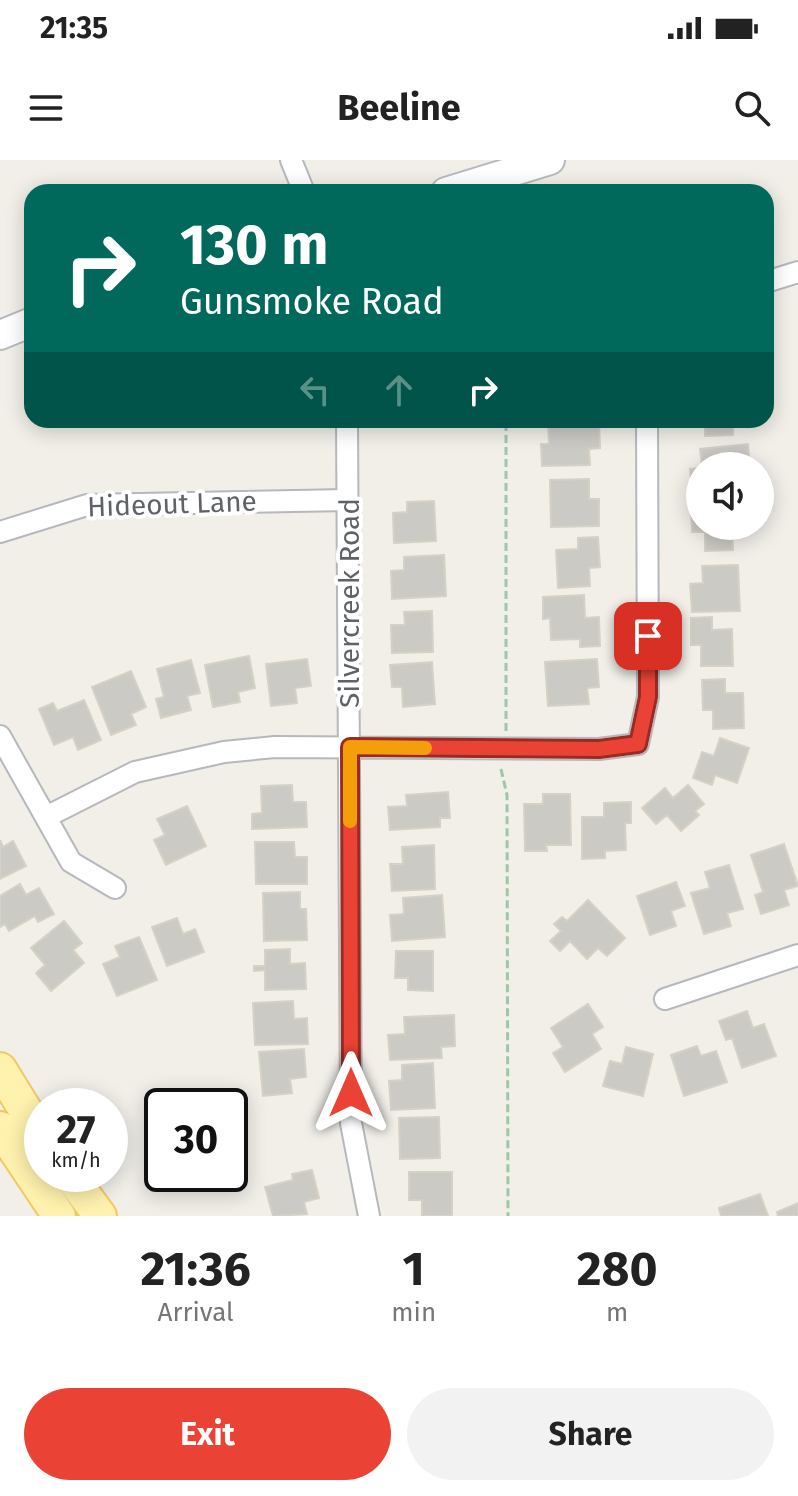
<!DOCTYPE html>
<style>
:root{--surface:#fff;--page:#f2f2f2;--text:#222;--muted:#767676;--accent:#ea4335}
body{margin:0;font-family:"Fira Sans",sans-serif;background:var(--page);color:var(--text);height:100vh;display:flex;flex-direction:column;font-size:30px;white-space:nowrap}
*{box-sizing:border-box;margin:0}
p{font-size:26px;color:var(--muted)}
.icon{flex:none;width:44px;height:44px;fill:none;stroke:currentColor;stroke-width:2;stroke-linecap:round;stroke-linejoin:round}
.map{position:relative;height:1056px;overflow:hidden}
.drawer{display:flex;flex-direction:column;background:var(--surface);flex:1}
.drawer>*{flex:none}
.top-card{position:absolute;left:24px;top:24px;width:750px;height:244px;border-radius:24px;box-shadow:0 4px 20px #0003;background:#00695c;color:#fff;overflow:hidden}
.fabs{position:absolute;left:686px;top:292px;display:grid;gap:16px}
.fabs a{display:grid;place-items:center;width:88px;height:88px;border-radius:50%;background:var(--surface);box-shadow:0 4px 20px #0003;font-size:40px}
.speed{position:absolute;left:24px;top:928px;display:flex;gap:16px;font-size:40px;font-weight:700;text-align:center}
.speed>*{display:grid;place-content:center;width:104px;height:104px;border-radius:50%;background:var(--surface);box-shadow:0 4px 20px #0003;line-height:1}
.speed small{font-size:20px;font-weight:400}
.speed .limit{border:4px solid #111;border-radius:12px;background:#fff;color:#111}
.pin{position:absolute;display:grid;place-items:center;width:68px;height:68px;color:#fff;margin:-34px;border-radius:16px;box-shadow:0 4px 12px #0006}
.me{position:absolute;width:88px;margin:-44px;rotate:0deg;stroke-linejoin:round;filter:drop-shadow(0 0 6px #0008)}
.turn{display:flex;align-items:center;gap:28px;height:168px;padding:0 24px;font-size:36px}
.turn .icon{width:104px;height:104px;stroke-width:2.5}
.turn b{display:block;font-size:56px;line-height:68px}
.lanes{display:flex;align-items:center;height:76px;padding:0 24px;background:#0003;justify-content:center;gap:40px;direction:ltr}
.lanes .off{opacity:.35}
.eta{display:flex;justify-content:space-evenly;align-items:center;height:136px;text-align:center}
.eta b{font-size:48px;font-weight:700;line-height:56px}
.button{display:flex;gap:16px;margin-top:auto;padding:16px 24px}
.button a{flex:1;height:92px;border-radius:48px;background:var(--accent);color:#fff;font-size:32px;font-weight:700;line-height:92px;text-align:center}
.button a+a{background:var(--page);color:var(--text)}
.status{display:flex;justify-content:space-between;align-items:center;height:56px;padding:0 40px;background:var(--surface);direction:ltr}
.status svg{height:22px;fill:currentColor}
header{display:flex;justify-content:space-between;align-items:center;height:104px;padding:0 24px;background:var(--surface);font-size:36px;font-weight:700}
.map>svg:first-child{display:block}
</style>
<div class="status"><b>21:35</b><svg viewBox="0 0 49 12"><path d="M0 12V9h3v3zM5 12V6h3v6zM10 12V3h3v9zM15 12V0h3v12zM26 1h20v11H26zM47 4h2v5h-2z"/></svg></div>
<header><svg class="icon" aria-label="menu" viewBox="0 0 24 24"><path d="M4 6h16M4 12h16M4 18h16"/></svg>Beeline<svg class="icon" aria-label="search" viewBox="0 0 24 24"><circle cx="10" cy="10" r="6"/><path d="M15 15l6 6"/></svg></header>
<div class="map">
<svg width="798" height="1056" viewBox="0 0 798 1056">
<rect width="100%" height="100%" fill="#f1efe8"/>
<!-- building -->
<path fill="#cccac5" stroke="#d6d1c6" stroke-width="2" d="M599,260L600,288L589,289L590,305L542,306L541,284H549L548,261Z
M705,260H733V275L705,276Z
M748,284L750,306H702L700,289Z
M700,308V337L693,338L690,309Z
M589,319V339H599V366L551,367L550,320Z
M434,341L436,381L394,383L393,353L407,352V342Z
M700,341V366H732L733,390L705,391V372H692L691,342Z
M598,377L600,407L589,408L590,426L558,428L556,390L578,389V378Z
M444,395L446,436L392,439L391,411L404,410V397Z
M738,405L740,451L692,452L690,424L703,423L702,406Z
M584,435L585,458L599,457L600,486L580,487V479L551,480L550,458L543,459V437Z
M432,451L433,492L392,493L391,465H405L404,452Z
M712,457V470L732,469L733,506H701V485H691V458Z
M249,496L255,528L238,532L240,542L213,547L205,505Z
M307,499L311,526L295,528L297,543L271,546L266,504Z
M597,499L599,527L587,528L589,544L548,546L545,502Z
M191,500L200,533L187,536L191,550L161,558L156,539L164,537L157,509Z
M432,502L435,544L403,547L402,527H392L390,505Z
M131,511L146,547L131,554L136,565L111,575L92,527Z
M725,519V533H743L744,568L713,569V550H703L702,520Z
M84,540L101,580L78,590L73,577L54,585L39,549L53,543L57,551Z
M720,578L749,588L737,623L715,615L712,625L693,618L702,592L714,596Z
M292,625L293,642H306L307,667L252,669V654L262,653L261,626Z
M688,625L704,644L695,651L699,655L681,671L667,655L656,664L642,648L665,628L673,638Z
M448,632L450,658H440V667L390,670L388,647L407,646L406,635Z
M543,634H570L571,685H546L547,691H525L524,644H543Z
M631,642V663H625L626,690L605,691V698L582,699V657H604V643Z
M187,646L206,686L166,705L154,680L165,675L157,659Z
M0,680L3,687L13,681L26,706L0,719Z
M255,682H294L295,697H307V724H256Z
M784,684L798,726L784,730L789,745L761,754L755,735L763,732L751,695Z
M434,685L435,729L392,731L390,704H403L402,687Z
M729,705L743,749L727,753L731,766L704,774L691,733L710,728L705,712Z
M676,722L685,746L671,751L676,766L650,775L637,736Z
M20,724L26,735L39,728L54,754L38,762L35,756L9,771L5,764L0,767V736Z
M300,732V749H306L307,780L264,781L263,733Z
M442,735L445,777L392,781L390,755L404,754L403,738Z
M588,740L625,778L607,796L598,788L587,799L570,781L560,791L550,781L561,771L554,764L562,757L567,761Z
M177,758L183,774L195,769L204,792L167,806L152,767Z
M64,761L82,783L73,790L84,803L51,831L36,813L45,805L31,788Z
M139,777L157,820L117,836L103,804L120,797L115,786Z
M290,789V804L305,803L306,829L265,830V810L254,811V806H265V790Z
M396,791H433V831L408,830V818H395Z
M293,841L294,859L307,858L308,884L255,885L253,843Z
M588,844L603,867L592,874L601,889L565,912L553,893L563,887L551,868Z
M747,851L753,868L764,864L776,896L742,908L732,878L726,880L719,861Z
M454,855L455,886L441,887L442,898L390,900L388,875L405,874L404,857Z
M697,886L701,896L716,891L727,922L684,936L671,895Z
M626,887L653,894L643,936L603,926L610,901L622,904Z
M304,889L306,917L290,919L292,933L263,936L259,892Z
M433,903L435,948L391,950L389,921L402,920V905Z
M439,957L440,998L400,999L399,958Z
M312,1010L319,1038L304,1042L307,1054L273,1056L265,1027L293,1020L292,1014Z
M409,1012H452V1056H422V1040H409Z
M760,1034L768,1056H721L719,1048Z
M798,1043V1056H778L777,1052Z"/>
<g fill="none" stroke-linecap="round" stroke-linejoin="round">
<!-- minor casing -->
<g stroke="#b5b8bc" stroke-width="24">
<path id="minor" d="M291,0L304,32
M766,122L798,112
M347,260L351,963L369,1056
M0,372L87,345L348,340
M0,576L71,702L115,728
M46,657L135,612L224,592L275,587L599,589L638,584L648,537L647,260
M665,839L798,795"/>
</g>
<!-- secondary casing -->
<g stroke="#b6babf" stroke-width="32">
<path id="secondary" d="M446,32L550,0
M0,175L32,162"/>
</g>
<!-- primary casing -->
<g stroke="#f2c960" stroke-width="36">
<path id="primary" d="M0,909L42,977
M0,968L59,1056
M69,1014L100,1056"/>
</g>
<!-- path -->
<path stroke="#9cc7a9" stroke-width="3" stroke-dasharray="8 4" stroke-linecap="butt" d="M506,571V260
M501,609L507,635L508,1056"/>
<!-- minor -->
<use href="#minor" stroke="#fff" stroke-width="20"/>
<!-- secondary -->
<use href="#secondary" stroke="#fff" stroke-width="28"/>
<!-- primary -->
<use href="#primary" stroke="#fff2af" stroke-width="32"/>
</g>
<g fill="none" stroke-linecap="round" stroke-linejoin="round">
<!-- route casing -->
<g stroke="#982c22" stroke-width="20">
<path id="route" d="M351,933L350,587L599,589L638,584L648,537V476"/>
</g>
<!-- route -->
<use href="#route" stroke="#ea4335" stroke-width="14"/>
<!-- slow -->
<path stroke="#f59e0b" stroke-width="14" d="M350,661V587L425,588"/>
</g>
<g text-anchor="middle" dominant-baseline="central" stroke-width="8" stroke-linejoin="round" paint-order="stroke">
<!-- street labels -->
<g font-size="28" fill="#5f6368" stroke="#fff">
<text transform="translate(172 344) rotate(-2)">Hideout Lane</text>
<text transform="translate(349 443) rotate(-90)">Silvercreek Road</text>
</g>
</g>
</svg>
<div class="fabs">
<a><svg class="icon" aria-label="sound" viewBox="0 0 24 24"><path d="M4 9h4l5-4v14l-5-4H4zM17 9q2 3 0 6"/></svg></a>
</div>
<div class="speed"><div>27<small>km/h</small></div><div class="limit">30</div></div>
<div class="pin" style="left:648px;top:476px;background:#d93025"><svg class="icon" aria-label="arrive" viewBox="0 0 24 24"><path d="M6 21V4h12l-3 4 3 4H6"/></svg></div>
<svg class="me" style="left:351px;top:933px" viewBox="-20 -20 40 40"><path d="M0-17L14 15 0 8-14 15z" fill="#ea4335" stroke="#fff" stroke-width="4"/></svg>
<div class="top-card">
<div class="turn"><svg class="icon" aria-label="right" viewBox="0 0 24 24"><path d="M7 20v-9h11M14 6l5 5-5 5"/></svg><div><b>130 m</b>Gunsmoke Road</div></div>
<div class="lanes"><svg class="icon off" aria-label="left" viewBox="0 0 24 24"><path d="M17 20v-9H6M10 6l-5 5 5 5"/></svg><svg class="icon off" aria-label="ahead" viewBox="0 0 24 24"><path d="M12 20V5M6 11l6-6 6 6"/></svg><svg class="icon" aria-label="right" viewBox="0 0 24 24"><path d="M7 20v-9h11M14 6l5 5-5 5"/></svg></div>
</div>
</div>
<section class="drawer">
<div class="eta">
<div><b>21:36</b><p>Arrival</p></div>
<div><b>1</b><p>min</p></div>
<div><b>280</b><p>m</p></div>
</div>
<div class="button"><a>Exit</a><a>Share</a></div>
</section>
